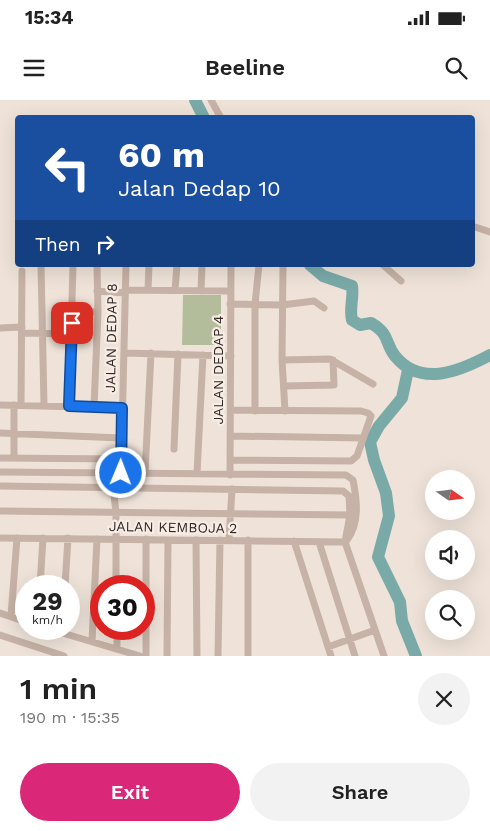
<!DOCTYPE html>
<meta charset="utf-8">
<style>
:root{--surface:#fff;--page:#f2f2f2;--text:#222;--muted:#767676;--accent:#db2777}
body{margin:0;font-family:"Work Sans",sans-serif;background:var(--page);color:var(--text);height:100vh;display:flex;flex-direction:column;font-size:19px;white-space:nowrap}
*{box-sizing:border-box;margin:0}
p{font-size:16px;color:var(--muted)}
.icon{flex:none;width:28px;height:28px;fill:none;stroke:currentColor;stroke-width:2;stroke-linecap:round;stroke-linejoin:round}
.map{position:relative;height:556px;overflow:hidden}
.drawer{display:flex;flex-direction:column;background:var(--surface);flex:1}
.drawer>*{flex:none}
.banner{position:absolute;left:15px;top:15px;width:460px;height:152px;border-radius:5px;box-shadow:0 5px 20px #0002;background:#1a4fa0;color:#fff;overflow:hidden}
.needle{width:32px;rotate:104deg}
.tools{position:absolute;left:425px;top:370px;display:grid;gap:10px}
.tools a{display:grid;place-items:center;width:50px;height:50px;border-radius:50%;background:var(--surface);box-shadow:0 5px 20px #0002;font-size:25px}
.speed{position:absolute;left:15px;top:475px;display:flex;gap:10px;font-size:25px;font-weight:700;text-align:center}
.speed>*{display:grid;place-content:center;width:65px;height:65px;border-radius:50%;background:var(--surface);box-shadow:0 5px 20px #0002;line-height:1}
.speed small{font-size:12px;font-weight:400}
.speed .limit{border:8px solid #d22;background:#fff;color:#111}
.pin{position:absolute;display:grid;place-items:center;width:42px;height:42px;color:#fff;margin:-21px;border-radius:10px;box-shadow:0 2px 8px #0006}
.me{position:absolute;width:55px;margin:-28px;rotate:1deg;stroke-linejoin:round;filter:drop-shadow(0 0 4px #0008)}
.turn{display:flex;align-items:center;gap:18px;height:105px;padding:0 20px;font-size:22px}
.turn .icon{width:65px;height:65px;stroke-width:2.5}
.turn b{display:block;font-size:35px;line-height:42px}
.then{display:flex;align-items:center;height:48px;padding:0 20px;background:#0003;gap:10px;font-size:19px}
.round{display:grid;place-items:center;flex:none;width:52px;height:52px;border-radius:26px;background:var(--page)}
.summary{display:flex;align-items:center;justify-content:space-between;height:85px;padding:0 20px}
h1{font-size:30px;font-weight:600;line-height:38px}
.primary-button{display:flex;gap:10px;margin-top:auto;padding:10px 20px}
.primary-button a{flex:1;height:58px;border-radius:30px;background:var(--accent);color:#fff;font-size:20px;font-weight:600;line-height:58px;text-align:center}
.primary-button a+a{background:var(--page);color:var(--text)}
.status{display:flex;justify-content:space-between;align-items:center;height:35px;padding:0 25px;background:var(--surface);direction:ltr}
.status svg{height:14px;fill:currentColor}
header{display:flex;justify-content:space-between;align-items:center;height:65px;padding:0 20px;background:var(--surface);font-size:22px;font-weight:600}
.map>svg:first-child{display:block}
</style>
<div class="status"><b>15:34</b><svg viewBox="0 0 49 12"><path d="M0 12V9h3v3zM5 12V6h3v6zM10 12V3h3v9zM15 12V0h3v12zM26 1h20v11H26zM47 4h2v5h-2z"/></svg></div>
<header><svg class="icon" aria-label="menu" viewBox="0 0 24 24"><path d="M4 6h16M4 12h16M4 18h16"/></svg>Beeline<svg class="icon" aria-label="search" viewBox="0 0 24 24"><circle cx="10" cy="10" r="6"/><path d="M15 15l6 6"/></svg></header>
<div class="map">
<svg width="490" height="556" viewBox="0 0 490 556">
<rect width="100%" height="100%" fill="#efe3d9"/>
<!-- green -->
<path fill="#b4bd9b" d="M183,195H221V245H182Z"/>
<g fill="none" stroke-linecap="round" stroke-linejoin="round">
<!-- river -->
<path stroke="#7aaaa8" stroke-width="12" d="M195,0L204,18
M310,165L323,176L352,186C354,198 349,208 352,220L360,225L371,223C391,235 384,242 395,256C421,288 460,271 490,255
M408,270L402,298L379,326L370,342L374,360L386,393L389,416L378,457L400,502L402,521L416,556"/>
<!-- minor -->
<path stroke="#c6b2a6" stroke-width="7" d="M211,0L221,18
M472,126L490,132
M41,165L44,305
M283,165L282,260L285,311
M383,165L401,181
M125,190L230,191
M148,190L149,165
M175,190L177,165
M97,191L125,193
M201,191L202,165
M230,204L282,205L314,201L324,208
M72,212H98
M0,228L22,227
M22,233L71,234
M124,253L231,256
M282,260L330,259L373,284
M284,286L334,285L333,260
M0,305L122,308
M14,305V358
M21,305L22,171
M69,306L73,165
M94,307L98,212L97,165
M255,311V204L259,165
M0,333L121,338
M230,336L363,338
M174,349L178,254
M0,358L121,359
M230,360L351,361L357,356L371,316L368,313L361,311L231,310
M0,372L346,375L353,380C357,400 360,423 347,440
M121,373L126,165
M145,373L151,253
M197,373L203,255
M230,375L231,165
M0,386L343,391L349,396L350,415L345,442L384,556
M113,387L116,412V486
M0,411L350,415
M0,438L345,442
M146,439V556
M196,440L197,556
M229,440L232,389
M294,441L331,556
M319,442L355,556
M40,486L43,438
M65,486L68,438
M0,513L26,522
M11,516L17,438
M49,529L140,556
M117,529V549
M0,535L64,556
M92,541L97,439
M328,547L375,530
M167,556L168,440
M218,556L220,440
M248,556V440"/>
</g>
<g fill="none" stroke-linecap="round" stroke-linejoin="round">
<!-- route casing -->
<g stroke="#114b97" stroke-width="12">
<path id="route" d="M72,223L69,306L122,308L121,373"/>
</g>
<!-- route -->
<use href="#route" stroke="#1a73e8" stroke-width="9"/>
</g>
<g text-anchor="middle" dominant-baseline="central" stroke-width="4.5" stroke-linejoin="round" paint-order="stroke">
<!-- street labels -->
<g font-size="14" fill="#332926" stroke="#f7ede5">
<text transform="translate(111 238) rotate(-89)">JALAN DEDAP 8</text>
<text transform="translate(218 270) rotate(-90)">JALAN DEDAP 4</text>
<text transform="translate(173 427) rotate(1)">JALAN KEMBOJA 2</text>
</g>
</g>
</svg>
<div class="tools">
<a><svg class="needle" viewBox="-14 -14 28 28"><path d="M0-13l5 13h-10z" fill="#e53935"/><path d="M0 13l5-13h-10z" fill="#767676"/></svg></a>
<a><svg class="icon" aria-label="sound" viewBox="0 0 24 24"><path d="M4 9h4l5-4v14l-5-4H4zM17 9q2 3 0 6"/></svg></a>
<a><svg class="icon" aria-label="search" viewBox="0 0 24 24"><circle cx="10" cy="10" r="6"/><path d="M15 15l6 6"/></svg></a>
</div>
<div class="speed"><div>29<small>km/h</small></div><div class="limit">30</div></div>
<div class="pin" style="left:72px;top:223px;background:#d93025"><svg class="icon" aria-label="arrive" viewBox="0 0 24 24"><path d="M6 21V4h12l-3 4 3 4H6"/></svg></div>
<svg class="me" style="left:121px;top:373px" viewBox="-20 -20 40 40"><circle r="17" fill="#1a73e8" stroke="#fff" stroke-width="3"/><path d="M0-11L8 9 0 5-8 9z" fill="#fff"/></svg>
<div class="banner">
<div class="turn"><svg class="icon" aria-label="left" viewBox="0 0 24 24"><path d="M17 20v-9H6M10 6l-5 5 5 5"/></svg><div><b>60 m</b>Jalan Dedap 10</div></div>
<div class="then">Then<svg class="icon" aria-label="right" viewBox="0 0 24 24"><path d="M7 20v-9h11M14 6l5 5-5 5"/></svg></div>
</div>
</div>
<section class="drawer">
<div class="summary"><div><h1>1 min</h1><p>190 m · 15:35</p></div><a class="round"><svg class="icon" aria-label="close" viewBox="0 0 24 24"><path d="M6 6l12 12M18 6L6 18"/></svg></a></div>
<div class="primary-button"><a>Exit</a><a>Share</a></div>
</section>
